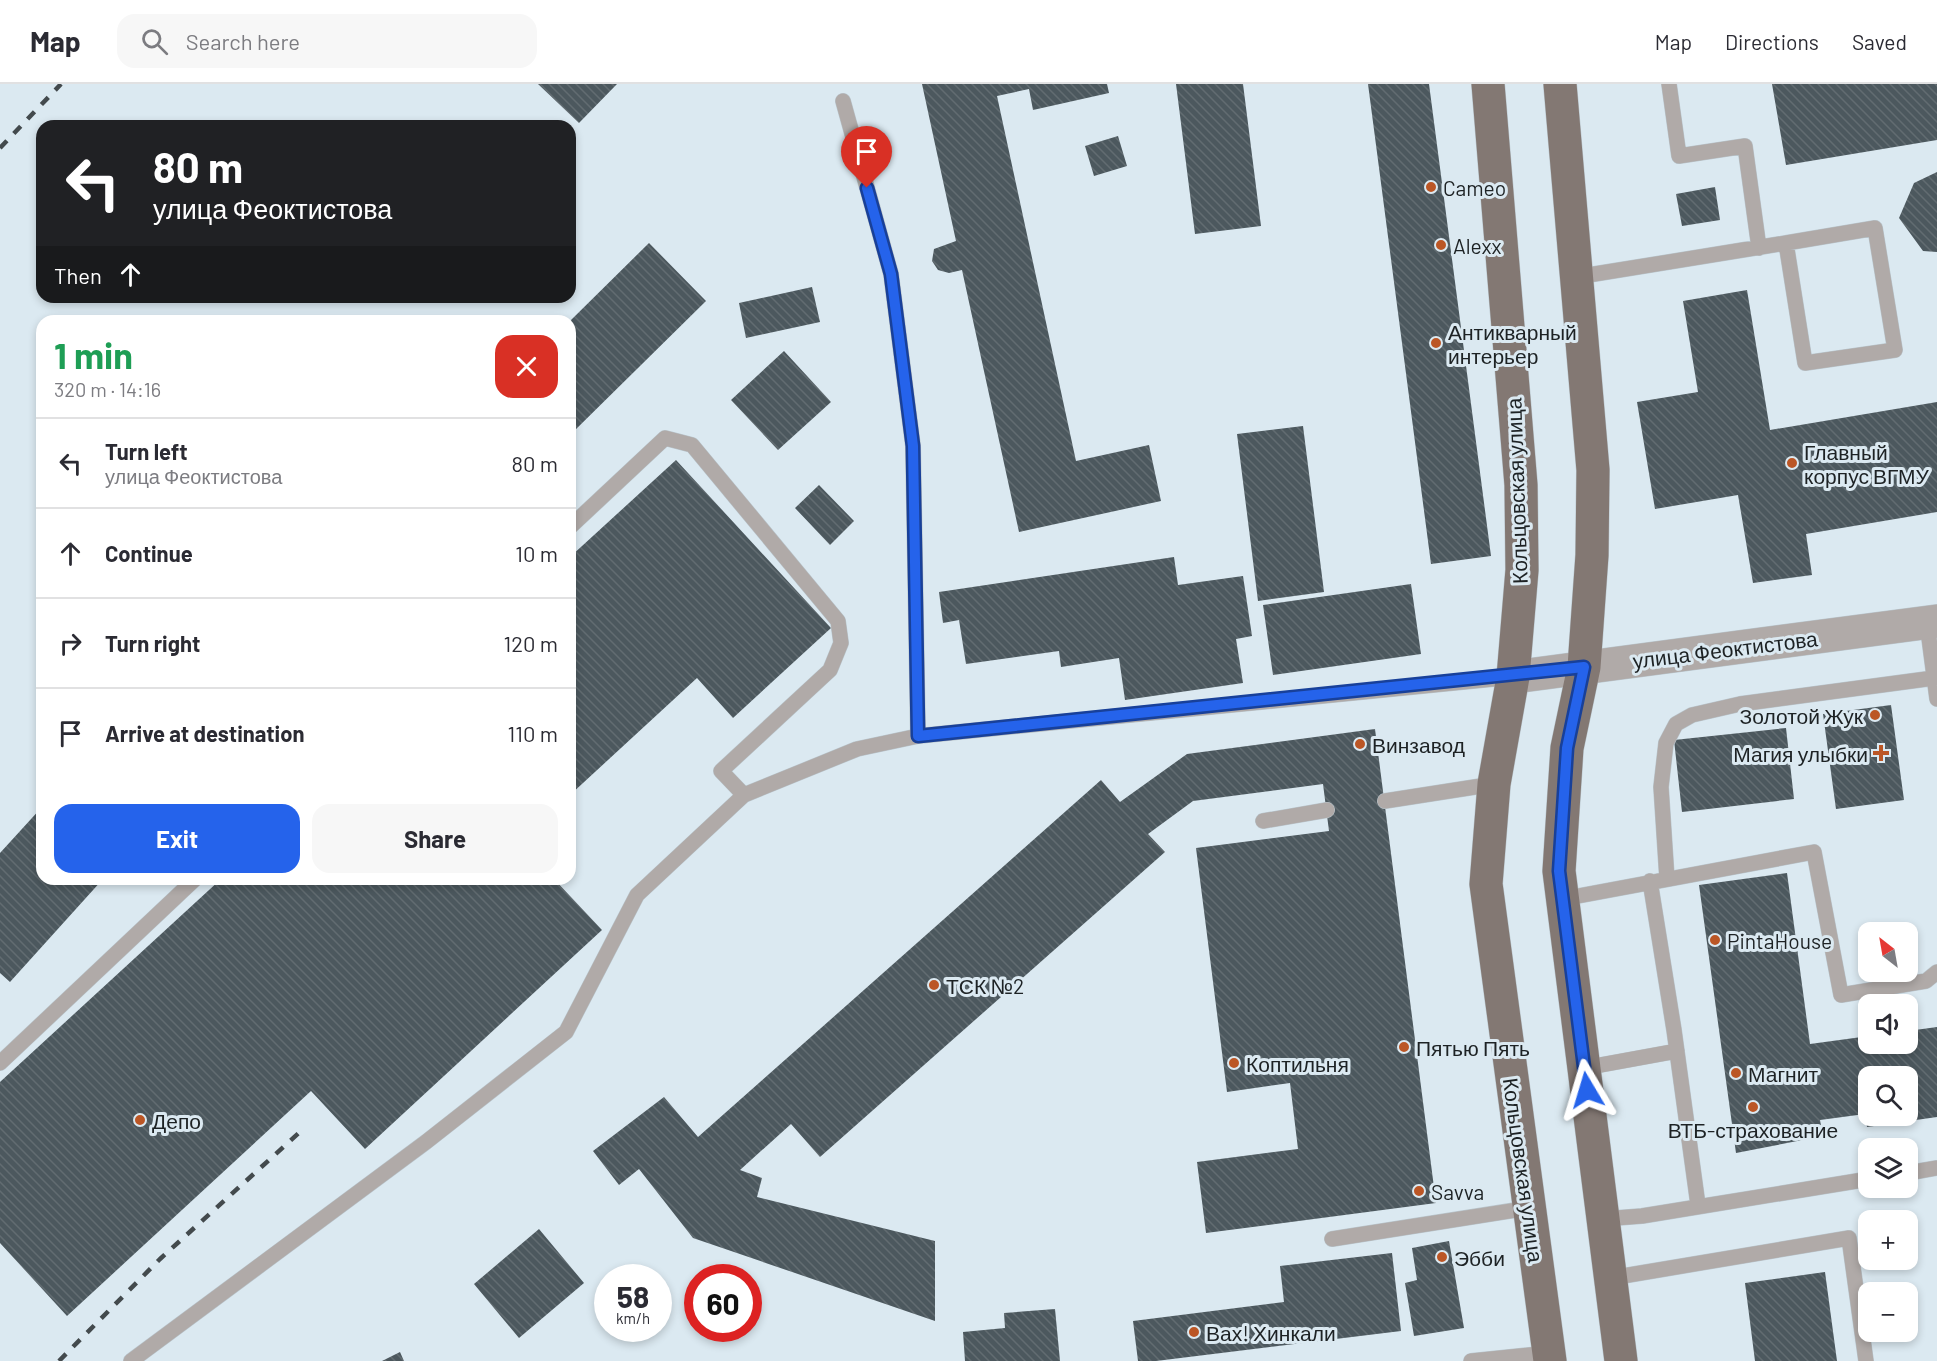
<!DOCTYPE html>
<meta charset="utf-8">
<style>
:root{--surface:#fff;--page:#f7f7f7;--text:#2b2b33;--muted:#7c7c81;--line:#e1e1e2;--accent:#2563eb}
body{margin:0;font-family:Barlow,sans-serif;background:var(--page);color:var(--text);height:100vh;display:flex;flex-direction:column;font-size:22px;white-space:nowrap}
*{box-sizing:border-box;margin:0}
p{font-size:20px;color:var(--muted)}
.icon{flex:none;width:33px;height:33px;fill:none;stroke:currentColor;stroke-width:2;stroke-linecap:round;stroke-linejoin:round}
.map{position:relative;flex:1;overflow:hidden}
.sheet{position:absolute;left:36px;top:231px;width:540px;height:570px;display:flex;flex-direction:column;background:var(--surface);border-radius:18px;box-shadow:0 3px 9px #0003}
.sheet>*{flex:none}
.hud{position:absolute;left:36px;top:36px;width:540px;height:183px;border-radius:18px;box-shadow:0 3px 9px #0003;background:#202124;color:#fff;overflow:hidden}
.needle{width:39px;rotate:329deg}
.tools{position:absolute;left:1858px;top:838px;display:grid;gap:12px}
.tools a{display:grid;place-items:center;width:60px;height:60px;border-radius:12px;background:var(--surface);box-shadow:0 3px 9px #0003;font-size:30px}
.speed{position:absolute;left:594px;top:1180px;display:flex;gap:12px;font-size:30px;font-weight:700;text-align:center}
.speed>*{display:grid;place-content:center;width:78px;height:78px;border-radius:50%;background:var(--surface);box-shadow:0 3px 9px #0003;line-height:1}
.speed small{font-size:15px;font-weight:400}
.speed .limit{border:9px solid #d22;background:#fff;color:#111}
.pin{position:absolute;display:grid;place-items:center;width:51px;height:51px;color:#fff;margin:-62px -26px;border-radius:50% 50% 50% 0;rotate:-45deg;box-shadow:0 0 6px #0007}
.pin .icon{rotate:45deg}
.me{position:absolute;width:66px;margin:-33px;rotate:353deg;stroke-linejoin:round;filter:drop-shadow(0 0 4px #0008)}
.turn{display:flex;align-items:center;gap:21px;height:126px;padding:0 18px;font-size:27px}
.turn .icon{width:78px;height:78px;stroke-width:2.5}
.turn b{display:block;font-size:42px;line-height:51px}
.then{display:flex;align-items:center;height:57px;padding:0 18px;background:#0003;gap:12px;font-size:22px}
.round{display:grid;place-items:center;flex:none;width:63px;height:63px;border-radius:18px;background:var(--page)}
.head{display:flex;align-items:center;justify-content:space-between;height:102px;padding:0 18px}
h1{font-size:36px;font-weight:700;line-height:45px;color:#1e9e55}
.primary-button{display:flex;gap:12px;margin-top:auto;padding:12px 18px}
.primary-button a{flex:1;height:69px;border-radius:18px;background:var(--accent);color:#fff;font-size:24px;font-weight:700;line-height:69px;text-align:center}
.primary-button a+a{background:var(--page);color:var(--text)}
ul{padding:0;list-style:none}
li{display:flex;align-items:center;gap:18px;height:90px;padding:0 18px;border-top:2px solid var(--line)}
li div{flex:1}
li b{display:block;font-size:22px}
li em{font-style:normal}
header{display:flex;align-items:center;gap:36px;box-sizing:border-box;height:84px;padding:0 30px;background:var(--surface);border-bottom:2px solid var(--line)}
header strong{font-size:28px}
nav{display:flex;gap:33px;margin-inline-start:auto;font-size:21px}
.search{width:420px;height:54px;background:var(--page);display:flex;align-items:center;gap:15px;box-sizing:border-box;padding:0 21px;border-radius:18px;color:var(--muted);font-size:22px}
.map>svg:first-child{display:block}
</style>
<header>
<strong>Map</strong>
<div class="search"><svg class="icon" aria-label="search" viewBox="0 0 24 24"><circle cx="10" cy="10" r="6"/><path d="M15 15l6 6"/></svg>Search here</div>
<nav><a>Map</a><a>Directions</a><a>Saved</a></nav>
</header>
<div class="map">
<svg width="1937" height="1277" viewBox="0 0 1937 1277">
<defs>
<pattern id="building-back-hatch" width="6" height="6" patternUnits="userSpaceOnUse" patternTransform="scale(1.5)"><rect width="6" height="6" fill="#4c585e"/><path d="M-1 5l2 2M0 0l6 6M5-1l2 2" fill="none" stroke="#626c71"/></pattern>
</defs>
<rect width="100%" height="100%" fill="#dbe9f1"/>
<!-- building -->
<path fill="url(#building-back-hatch)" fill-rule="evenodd" d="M538,0H617L579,39Z
M922,0H1107L1109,9L1033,26L1029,5L997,12L1076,377L1149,361L1161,417L1019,448L962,186L949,189L938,186L932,177L934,165L956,157Z
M1176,0H1243L1261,142L1195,150Z
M1368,0H1429L1491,472L1431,480Z
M1772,0H1937V56L1786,81Z
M1118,52L1127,82L1094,92L1085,62Z
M1937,88V168L1923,167L1899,134L1914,99Z
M1715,103L1720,136L1682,142L1676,110Z
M649,159L706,217L570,351V237Z
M812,203L820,238L746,254L739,219Z
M1747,206L1770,346L1937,318V428L1806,450L1812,491L1753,499L1738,411L1655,425L1637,318L1698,308L1683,217Z
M784,267L831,318L778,366L731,316Z
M1303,342L1324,508L1258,517L1237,350Z
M676,376L831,544L733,634L697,594L570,711V473Z
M819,401L854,437L830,461L795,424Z
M1174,473L1178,501L1243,492L1252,552L1236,555L1243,599L1125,616L1119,574L1061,583L1059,567L966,580L959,536L943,539L939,508Z
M1411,500L1421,570L1273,591L1263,521Z
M1891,621L1904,716L1836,725L1823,630Z
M1786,644L1794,715L1682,728L1674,656Z
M1375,645L1436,1119L1206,1149L1197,1078L1298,1065L1290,999L1227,1008L1196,764L1329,747L1323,700L1193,717L1148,750L1165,768L820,1073L791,1040L740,1086L762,1094L757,1113L935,1157V1237L693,1154L639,1085L619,1101L593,1067L664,1013L698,1053L1101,696L1120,718L1187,670Z
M42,723V795H103L10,898L0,889V769Z
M1787,789L1810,960L1869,952V960H1908V947L1937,943V1033L1867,1043L1865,1030L1820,1036L1823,1052L1736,1069L1699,801ZM1869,993H1908V1032H1869Z
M221,795H554L602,846L365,1065L311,1007L67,1232L0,1159V998Z
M539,1145L584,1199L519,1254L474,1200Z
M1449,1157L1464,1244L1414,1252L1405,1199L1417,1196L1412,1164Z
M1392,1169L1401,1247L1156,1277H1138L1133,1237L1284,1218L1280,1182Z
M1825,1188L1837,1277H1755L1745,1199Z
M1055,1225L1060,1277H965L963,1248L1005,1244L1004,1229Z
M400,1268L404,1277H382Z"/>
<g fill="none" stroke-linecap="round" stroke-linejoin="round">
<!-- service casing -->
<g stroke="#b9c5cc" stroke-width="16">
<path id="service" d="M1669,0L1679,72L1745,62L1759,164
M843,17L891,190L913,362L918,652
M1875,144L1895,266L1805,279L1786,159Z
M1576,193L1786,159
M570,443L665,354L692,361L838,537L841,559L830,586L721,687L744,711
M1927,539L1937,615
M1385,717L1494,700
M1263,737L1327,726
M1667,795L1661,703L1666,659L1676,640L1692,631L1740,620L1934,594
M1650,797L1674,946L1698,1121
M1562,815L1814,768L1841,911L1926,897L1937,888
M0,979L195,795
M1584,984L1677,967
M1908,1089L1937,1084
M1603,1135L1642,1132L1869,1095
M1332,1155L1529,1124
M1611,1194L1849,1154L1866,1277
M131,1277L426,1058L566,948L637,811L744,711L857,665L918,652L1513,593
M1471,1277L1549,1269"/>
</g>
<!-- tertiary casing -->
<g stroke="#b9c5cc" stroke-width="34">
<path id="tertiary" d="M1513,593L1937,537"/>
</g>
<!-- primary casing -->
<g stroke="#b9c5cc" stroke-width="34">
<path id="primary" d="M1488,0L1521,401L1522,486L1513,593L1494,700L1486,800L1550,1277
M1560,0L1593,386L1592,471L1584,583L1567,664L1559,787L1621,1277"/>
</g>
<!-- service -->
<use href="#service" stroke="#b0aaa8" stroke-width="15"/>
<!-- tertiary -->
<use href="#tertiary" stroke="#b0aaa8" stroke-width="33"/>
<!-- primary -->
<use href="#primary" stroke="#837873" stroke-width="33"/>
<!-- rail -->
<path stroke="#434a4d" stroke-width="4.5" stroke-dasharray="10 10" stroke-linecap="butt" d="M0,64L61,0
M59,1277L160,1175L301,1047"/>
</g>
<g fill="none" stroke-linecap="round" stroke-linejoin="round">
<!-- route casing -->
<g stroke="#184099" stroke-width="15">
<path id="route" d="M867,104L891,190L913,362L918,652L1584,583L1567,664L1559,787L1587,1006"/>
</g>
<!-- route -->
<use href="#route" stroke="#2563eb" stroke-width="10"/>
</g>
<!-- markers -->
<g fill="#bb5625" stroke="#dbe9f1" stroke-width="2">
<circle cx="1431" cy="103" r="6"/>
<circle cx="1441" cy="161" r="6"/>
<circle cx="1436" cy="259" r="6"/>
<circle cx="1792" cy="379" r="6"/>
<circle cx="1875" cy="631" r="6"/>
<circle cx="1360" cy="660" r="6"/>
<path d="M1878 660h6v6h6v6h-6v6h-6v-6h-6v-6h6z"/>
<circle cx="1715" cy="856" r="6"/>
<circle cx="934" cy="901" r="6"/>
<circle cx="1404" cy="963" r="6"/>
<circle cx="1234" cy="979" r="6"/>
<circle cx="1736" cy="989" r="6"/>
<circle cx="1753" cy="1023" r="6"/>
<circle cx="140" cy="1036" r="6"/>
<circle cx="1419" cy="1107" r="6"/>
<circle cx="1442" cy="1173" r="6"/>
<circle cx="1194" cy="1248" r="6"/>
</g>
<g text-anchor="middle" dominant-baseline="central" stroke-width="6" stroke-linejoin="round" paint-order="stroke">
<!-- poi labels -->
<g font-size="21" fill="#1d2224" stroke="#dbe9f1" text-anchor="start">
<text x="1443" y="103">Cameo</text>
<text x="1453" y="161">Alexx</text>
<text x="1448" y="247">Антикварный<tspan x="1448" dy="24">интерьер</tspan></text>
<text x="1804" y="367">Главный<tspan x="1804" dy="24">корпус ВГМУ</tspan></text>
<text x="1863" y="631" text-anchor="end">Золотой Жук</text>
<text x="1372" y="660">Винзавод</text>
<text x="1868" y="669" text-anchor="end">Магия улыбки</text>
<text x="1727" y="856">PintaHouse</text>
<text x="946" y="901">ТСК №2</text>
<text x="1416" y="963">Пятью Пять</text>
<text x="1246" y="979">Коптильня</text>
<text x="1748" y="989">Магнит</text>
<text x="152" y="1036">Депо</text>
<text x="1753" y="1045" text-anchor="middle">ВТБ-страхование</text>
<text x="1431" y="1107">Savva</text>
<text x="1454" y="1173">Эбби</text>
<text x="1206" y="1248">Вах! Хинкали</text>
</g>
<!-- street labels -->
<g font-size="21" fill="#1d2224" stroke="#dbe9f1">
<text transform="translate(1516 407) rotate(-92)">Кольцовская улица</text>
<text transform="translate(1725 565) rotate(-7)">улица Феоктистова</text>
<text transform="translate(1524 1086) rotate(82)">Кольцовская улица</text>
</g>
</g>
</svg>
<div class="tools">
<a><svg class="needle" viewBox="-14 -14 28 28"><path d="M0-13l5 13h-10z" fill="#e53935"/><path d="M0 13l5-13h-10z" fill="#7c7c81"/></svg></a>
<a><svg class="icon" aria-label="sound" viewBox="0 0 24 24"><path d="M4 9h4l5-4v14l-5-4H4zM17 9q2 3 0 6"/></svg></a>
<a><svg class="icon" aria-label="search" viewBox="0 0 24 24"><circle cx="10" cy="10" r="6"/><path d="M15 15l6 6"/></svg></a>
<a><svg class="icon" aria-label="layers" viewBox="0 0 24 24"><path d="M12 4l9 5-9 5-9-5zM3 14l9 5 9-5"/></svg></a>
<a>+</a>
<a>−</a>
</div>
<div class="speed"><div>58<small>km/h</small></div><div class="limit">60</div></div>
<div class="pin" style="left:867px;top:104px;background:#d93025"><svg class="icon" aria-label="arrive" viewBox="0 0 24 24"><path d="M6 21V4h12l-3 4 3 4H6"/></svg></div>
<svg class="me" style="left:1587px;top:1006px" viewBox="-20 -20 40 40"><path d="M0-17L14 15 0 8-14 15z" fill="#2563eb" stroke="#fff" stroke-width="4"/></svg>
<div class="hud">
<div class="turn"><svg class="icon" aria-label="left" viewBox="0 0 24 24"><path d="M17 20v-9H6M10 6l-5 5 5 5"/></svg><div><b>80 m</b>улица Феоктистова</div></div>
<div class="then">Then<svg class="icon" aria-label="ahead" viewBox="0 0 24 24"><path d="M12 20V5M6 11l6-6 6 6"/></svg></div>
</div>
<section class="sheet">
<div class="head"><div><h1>1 min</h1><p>320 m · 14:16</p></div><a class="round" style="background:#d93025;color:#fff"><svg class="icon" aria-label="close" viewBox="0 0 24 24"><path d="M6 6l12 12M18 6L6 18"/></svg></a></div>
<ul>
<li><svg class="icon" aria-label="left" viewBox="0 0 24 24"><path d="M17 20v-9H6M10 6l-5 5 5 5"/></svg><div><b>Turn left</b><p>улица Феоктистова</p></div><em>80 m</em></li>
<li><svg class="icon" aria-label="ahead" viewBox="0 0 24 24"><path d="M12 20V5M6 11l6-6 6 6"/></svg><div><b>Continue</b></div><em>10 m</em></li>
<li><svg class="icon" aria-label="right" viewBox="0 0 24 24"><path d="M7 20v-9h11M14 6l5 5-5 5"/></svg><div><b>Turn right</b></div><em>120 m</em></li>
<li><svg class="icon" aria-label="arrive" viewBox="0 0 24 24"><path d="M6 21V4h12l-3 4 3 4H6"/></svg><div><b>Arrive at destination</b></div><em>110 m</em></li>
</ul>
<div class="primary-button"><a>Exit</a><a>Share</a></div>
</section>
</div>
